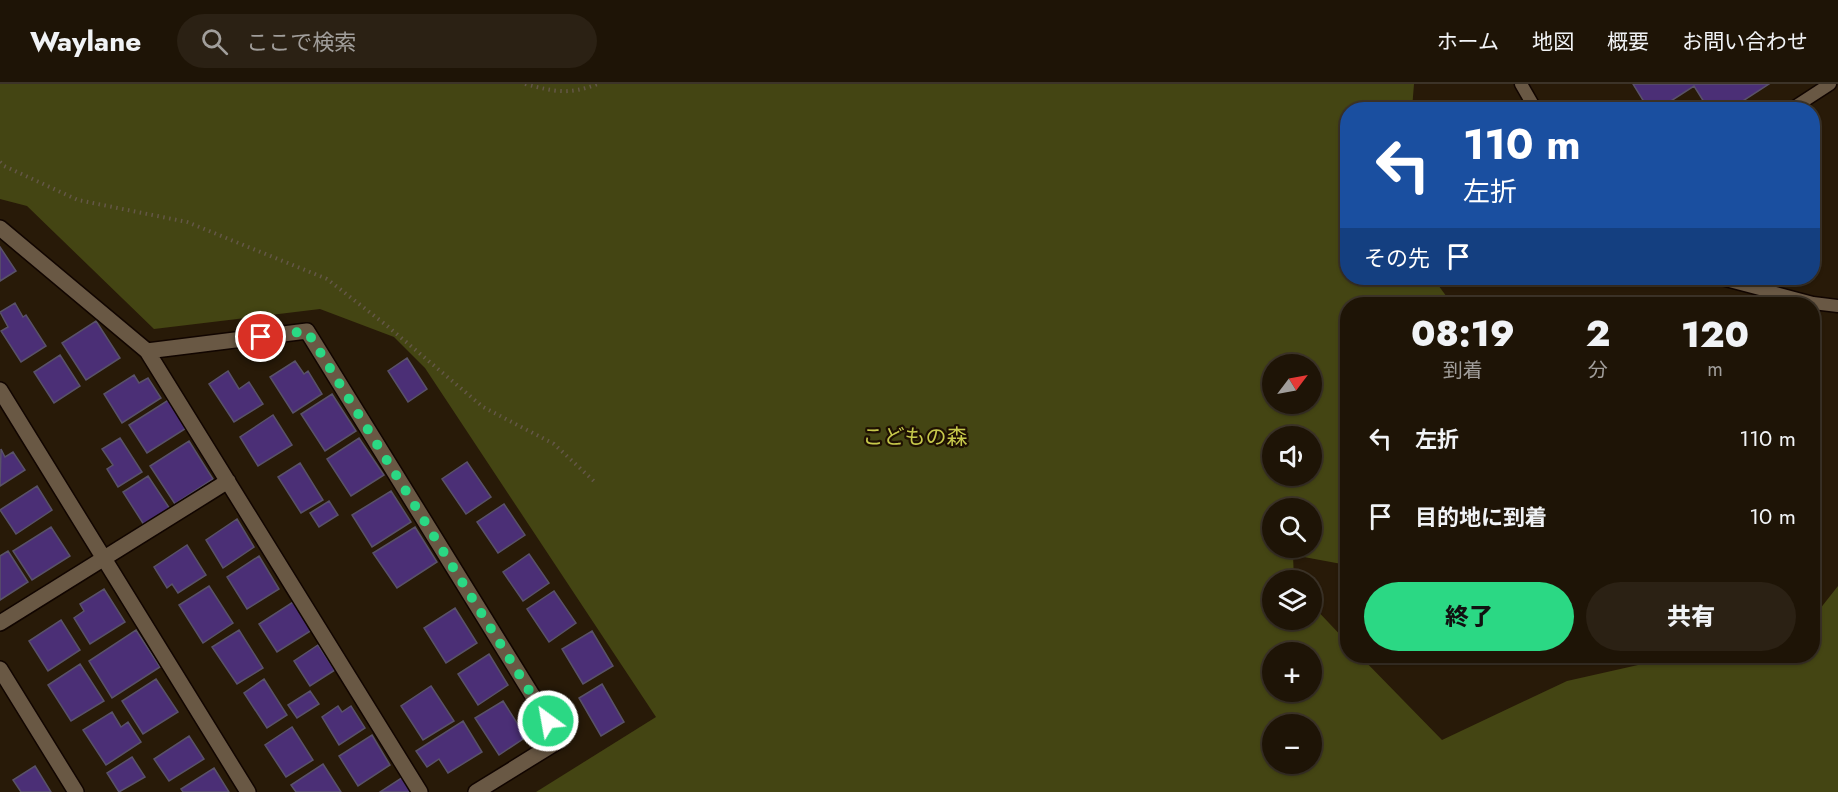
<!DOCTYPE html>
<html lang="ja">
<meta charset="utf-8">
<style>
:root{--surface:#1e1406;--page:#2b2114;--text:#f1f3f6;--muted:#a19e9b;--line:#3c3328;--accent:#2bd884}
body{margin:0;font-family:Jost,"Noto Sans JP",sans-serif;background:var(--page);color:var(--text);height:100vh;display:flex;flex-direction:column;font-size:22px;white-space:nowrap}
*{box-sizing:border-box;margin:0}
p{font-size:20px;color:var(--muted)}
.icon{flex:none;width:33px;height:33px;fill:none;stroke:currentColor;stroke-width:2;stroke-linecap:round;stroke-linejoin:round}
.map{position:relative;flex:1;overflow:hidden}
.panel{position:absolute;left:1340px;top:213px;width:480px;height:366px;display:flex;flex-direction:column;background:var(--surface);border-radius:24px;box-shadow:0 2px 4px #0004,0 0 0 2px var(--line)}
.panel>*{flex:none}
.hud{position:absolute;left:1340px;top:18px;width:480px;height:183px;border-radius:24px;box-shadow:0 2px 4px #0004,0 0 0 2px var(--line);background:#1a4fa0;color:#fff;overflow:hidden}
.needle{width:39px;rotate:58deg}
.tools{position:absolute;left:1262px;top:270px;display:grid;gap:12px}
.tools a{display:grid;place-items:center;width:60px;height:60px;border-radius:50%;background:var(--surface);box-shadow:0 2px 4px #0004,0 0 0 2px var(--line);font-size:30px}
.pin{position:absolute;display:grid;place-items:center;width:51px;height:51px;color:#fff;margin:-26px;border:3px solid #fff;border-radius:50%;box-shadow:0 2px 6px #0007}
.me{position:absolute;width:66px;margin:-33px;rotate:328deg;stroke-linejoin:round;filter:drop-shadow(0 0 4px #0008)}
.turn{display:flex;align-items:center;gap:21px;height:126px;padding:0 24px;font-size:27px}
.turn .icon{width:78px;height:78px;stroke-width:2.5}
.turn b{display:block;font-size:42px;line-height:51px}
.then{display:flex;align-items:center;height:57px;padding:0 24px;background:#0003;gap:12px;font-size:22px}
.eta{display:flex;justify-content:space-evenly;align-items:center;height:102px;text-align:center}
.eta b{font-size:36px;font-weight:800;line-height:42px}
.cta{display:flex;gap:12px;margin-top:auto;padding:12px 24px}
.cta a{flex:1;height:69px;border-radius:36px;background:var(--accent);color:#111;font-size:24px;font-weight:800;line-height:69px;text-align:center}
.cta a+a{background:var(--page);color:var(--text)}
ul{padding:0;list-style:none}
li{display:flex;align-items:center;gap:18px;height:78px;padding:0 24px}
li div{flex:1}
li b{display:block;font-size:22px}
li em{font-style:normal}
header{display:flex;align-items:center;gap:36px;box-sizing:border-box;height:84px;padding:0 30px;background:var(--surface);border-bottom:2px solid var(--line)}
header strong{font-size:28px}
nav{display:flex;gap:33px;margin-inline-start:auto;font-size:21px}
.search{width:420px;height:54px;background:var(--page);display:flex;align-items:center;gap:15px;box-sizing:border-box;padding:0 21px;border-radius:33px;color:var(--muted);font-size:22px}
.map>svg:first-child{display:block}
</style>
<header>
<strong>Waylane</strong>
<div class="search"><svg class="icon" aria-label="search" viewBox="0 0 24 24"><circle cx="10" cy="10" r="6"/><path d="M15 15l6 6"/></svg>ここで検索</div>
<nav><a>ホーム</a><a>地図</a><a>概要</a><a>お問い合わせ</a></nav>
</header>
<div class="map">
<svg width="1838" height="708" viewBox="0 0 1838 708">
<rect width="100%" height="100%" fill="#281a08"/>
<!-- green -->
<path fill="#444513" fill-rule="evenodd" d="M0,0H1414L1412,25L1347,26V194H1433L1452,220H1347V481L1293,471L1294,496H1272V536H1311V520L1347,558V572H1360L1442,656L1567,597L1678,572H1726L1778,577L1783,572H1812V535L1838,502V708H536L656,633L425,284L394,253L320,225L154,245L27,122L0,115ZM1272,280H1311V320H1272ZM1272,352H1311V392H1272ZM1272,424H1311V464H1272ZM1311,568V608H1272V568ZM1311,640V680H1272V640Z"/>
<!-- building -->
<path fill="#4b2f76" stroke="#595268" stroke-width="1.5" d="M1633,0H1769L1729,26H1709L1694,2L1657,26H1649Z
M0,163L16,187L0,197Z
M15,219L23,233L26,231L46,262L21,278L1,247L8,243L0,228Z
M96,237L120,274L86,296L62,259Z
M60,271L80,302L54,319L34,288Z
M407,274L427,305L408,318L388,287Z
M295,277L304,290L308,287L322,310L293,329L270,293Z
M228,287L239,305L249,298L263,320L234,338L209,300Z
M134,291L139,299L148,294L161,314L122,339L104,310Z
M332,310L356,347L325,367L301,330Z
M170,315L188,343L147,369L129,341Z
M273,331L292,361L258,382L240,353Z
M120,354L142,388L118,403L107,385L113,381L102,365Z
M359,354L384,391L351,412L327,375Z
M189,357L213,395L175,420L150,382Z
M1,365L5,373L13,368L25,386L0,402Z
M467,378L491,413L466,430L442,395Z
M300,379L323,416L301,429L278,393Z
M148,392L172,428L146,444L123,408Z
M37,402L52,426L16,450L0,426Z
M391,407L411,438L372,463L352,431Z
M329,417L338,431L319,443L310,429Z
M504,420L525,451L498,469L477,438Z
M237,435L254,463L223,484L206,456Z
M51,443L70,472L32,496L13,467Z
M415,443L437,478L397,504L373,469Z
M187,461L206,491L178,509L172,500L167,504L154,483Z
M8,467L28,498L0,516V472Z
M529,470L549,499L523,517L503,488Z
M259,472L279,505L247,525L227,493Z
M209,502L233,539L203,559L179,521Z
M104,505L125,538L90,560L74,534L84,527L80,520Z
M554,507L576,539L549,558L527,525Z
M293,518L312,546L277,568L259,540Z
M455,524L477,559L446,579L424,544Z
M61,536L80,566L48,587L29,557Z
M136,546L160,583L112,614L89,577Z
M239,546L263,584L237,600L212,563Z
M592,547L613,582L583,600L562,565Z
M318,561L335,586L310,602L294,577Z
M489,570L508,601L478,621L458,590Z
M80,580L104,617L71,637L48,601Z
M156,595L178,628L143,650L122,617Z
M264,595L287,631L267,644L244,609Z
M602,600L624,638L601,652L579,614Z
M431,602L454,637L423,656L401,622Z
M310,607L319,620L297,634L288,621Z
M503,617L526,653L499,671L475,634Z
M338,622L342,628L351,622L365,644L339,661L322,633Z
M112,628L121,643L128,638L141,658L106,681L83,646Z
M463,637L482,668L448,689L439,675L427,683L416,667Z
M292,643L313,676L286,693L265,661Z
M372,651L390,681L358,702L339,672Z
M189,652L204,675L169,697L154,675Z
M132,673L145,693L119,708L107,689Z
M323,680L341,708H296L291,701Z
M35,682L51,708H21L13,696Z
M214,684L229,708H183L181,705Z
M403,693L413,708H380Z"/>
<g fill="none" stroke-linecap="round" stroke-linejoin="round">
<!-- lane casing -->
<g stroke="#110500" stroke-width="15">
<path id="lane" d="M1521,0L1536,26
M1790,26L1830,0
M1718,194L1813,219L1838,222"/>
</g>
<!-- street casing -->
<g stroke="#110500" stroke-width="18">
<path id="street" d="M0,144L147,267L307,247L560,656L476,708
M147,267L420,708
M0,306L248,708
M0,539L228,397
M0,585L76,708"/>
</g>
<!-- path -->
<path stroke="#645747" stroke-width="4" stroke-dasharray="1.5 4.5" stroke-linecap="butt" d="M525,0C556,8 568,11 598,0
M0,78L4,82L78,116L187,138L327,195L386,241L483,323L554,360L597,400"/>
<!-- lane -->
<use href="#lane" stroke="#695844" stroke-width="12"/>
<!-- street -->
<use href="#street" stroke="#695844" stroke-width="15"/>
</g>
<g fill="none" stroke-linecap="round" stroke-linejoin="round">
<!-- route -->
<path stroke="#2bd884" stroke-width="10" stroke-dasharray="0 18" d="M261,253L307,247L548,637"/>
</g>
<g text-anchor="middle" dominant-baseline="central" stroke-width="4.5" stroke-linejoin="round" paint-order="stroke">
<!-- park labels -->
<g font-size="21" fill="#c7c94b" stroke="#1f1102">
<text x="915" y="353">こどもの森</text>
</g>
</g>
</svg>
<div class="tools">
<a><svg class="needle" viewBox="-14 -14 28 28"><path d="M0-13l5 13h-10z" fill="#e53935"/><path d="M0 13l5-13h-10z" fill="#a19e9b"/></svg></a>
<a><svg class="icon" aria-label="sound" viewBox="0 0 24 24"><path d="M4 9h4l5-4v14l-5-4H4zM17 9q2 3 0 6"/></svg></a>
<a><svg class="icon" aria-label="search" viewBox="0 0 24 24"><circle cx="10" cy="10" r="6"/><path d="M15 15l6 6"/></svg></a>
<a><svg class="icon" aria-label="layers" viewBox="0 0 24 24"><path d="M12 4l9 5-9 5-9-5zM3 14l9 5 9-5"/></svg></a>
<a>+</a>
<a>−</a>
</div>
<div class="pin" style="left:261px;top:253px;background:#d93025"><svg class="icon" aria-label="arrive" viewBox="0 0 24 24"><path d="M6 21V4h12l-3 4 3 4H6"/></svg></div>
<svg class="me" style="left:548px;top:637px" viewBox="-20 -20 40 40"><circle r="17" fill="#2bd884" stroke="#fff" stroke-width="3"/><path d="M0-11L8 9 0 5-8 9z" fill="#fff"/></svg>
<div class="hud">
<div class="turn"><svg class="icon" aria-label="left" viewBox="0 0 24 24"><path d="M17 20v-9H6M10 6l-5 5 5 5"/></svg><div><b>110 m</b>左折</div></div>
<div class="then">その先<svg class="icon" aria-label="arrive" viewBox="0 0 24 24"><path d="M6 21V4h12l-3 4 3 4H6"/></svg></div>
</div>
<section class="panel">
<div class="eta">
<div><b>08:19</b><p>到着</p></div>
<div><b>2</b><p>分</p></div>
<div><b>120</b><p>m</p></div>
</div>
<ul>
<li><svg class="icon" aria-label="left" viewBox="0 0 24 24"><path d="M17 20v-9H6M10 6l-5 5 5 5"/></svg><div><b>左折</b></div><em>110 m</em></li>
<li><svg class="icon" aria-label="arrive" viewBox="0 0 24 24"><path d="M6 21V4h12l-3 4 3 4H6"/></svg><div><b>目的地に到着</b></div><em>10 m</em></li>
</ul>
<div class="cta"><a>終了</a><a>共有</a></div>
</section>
</div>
